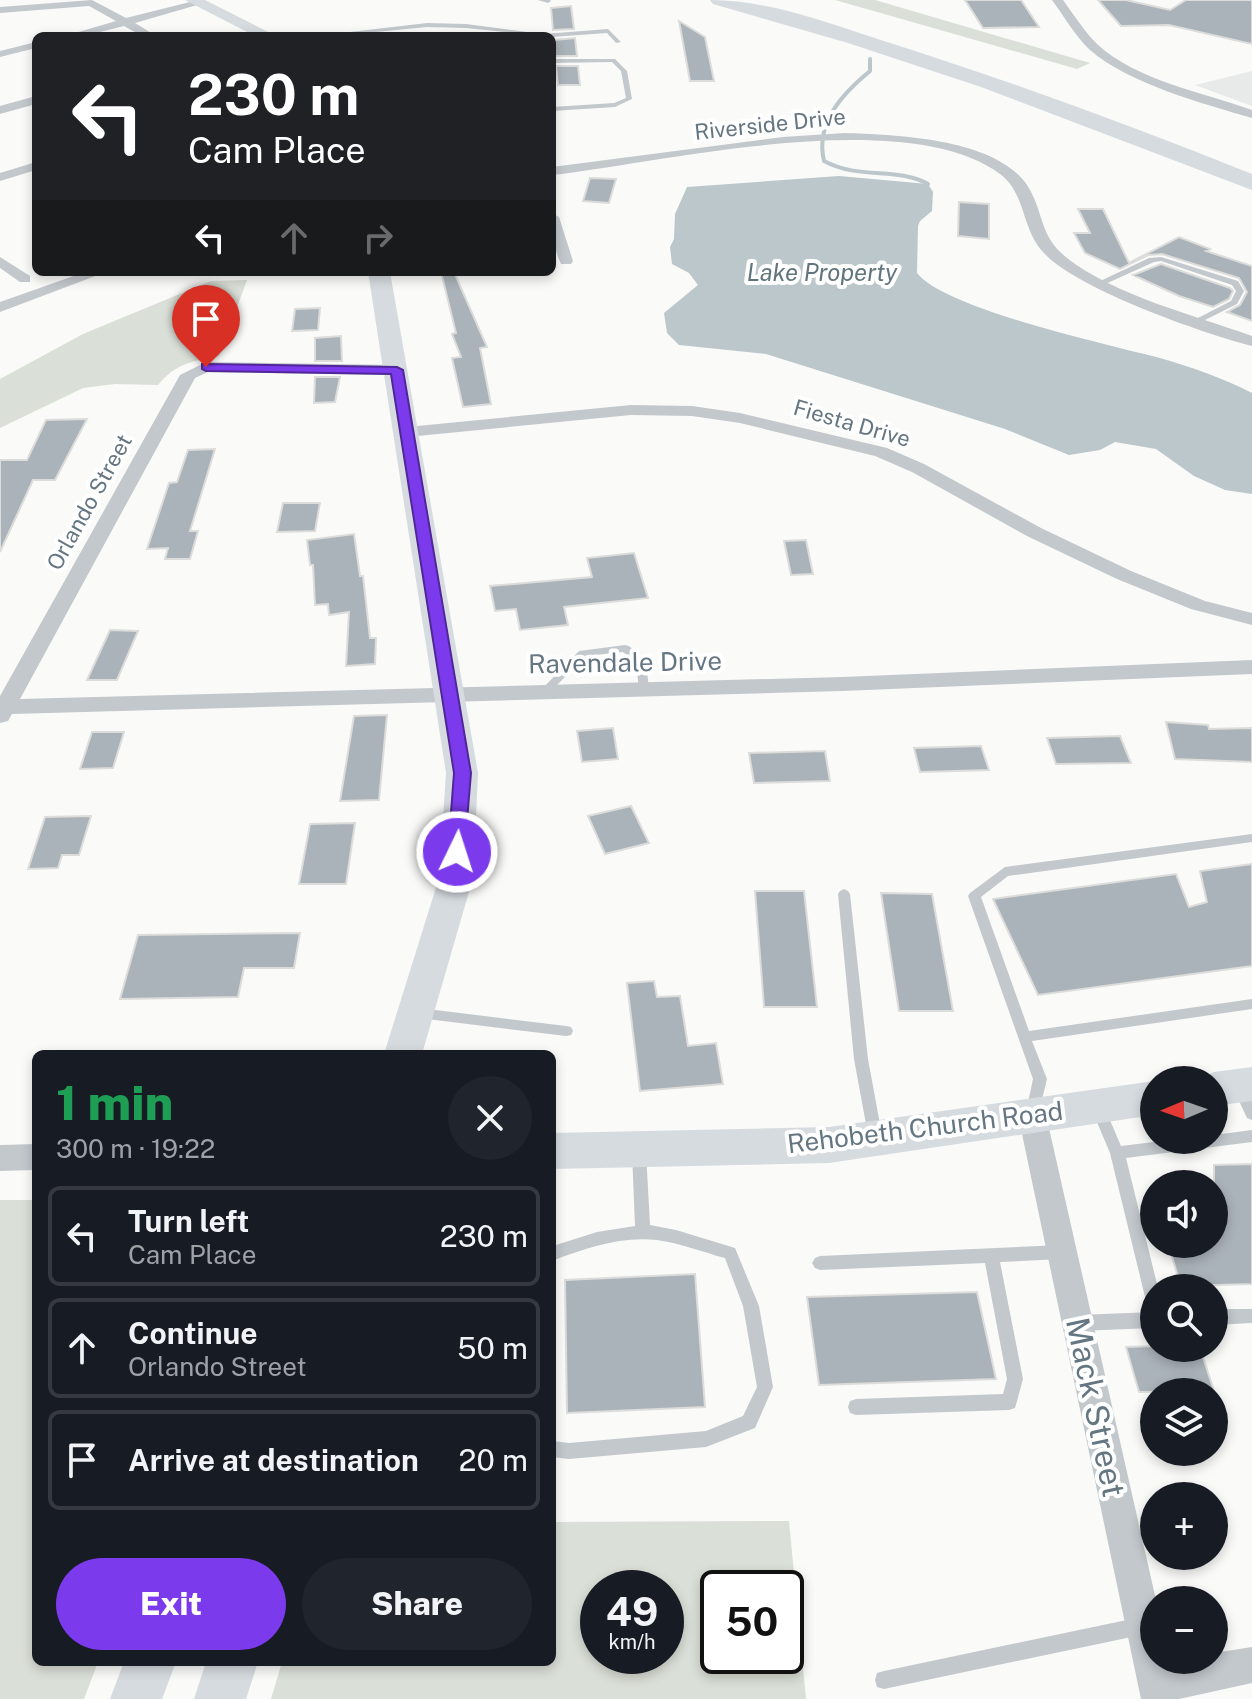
<!DOCTYPE html>
<meta charset="utf-8">
<style>
:root{--surface:#171b24;--page:#20242c;--text:#f1f3f6;--muted:#9ea1a6;--line:#363941;--accent:#7c3aed}
body{margin:0;font-family:"Public Sans",sans-serif;background:var(--page);color:var(--text);height:100vh;display:flex;flex-direction:column;font-size:30px;white-space:nowrap}
*{box-sizing:border-box;margin:0}
p{font-size:26px;color:var(--muted)}
.icon{flex:none;width:44px;height:44px;fill:none;stroke:currentColor;stroke-width:2;stroke-linecap:round;stroke-linejoin:round}
.map{position:relative;flex:1;overflow:hidden}
.panel{position:absolute;left:32px;top:1050px;width:524px;height:616px;display:flex;flex-direction:column;background:var(--surface);border-radius:12px;box-shadow:0 4px 12px #0003}
.panel>*{flex:none}
.guide{position:absolute;left:32px;top:32px;width:524px;height:244px;border-radius:12px;box-shadow:0 4px 12px #0003;background:#202124;color:#fff;overflow:hidden}
.needle{width:52px;rotate:268deg}
.controls{position:absolute;left:1140px;top:1066px;display:grid;gap:16px}
.controls a{display:grid;place-items:center;width:88px;height:88px;border-radius:50%;background:var(--surface);box-shadow:0 4px 12px #0003;font-size:40px}
.speed{position:absolute;left:580px;top:1570px;display:flex;gap:16px;font-size:40px;font-weight:700;text-align:center}
.speed>*{display:grid;place-content:center;width:104px;height:104px;border-radius:50%;background:var(--surface);box-shadow:0 4px 12px #0003;line-height:1}
.speed small{font-size:20px;font-weight:400}
.speed .limit{border:4px solid #111;border-radius:12px;background:#fff;color:#111}
.pin{position:absolute;display:grid;place-items:center;width:68px;height:68px;color:#fff;margin:-82px -34px;border-radius:50% 50% 50% 0;rotate:-45deg;box-shadow:0 0 8px #0007}
.pin .icon{rotate:45deg}
.me{position:absolute;width:88px;margin:-44px;rotate:4deg;stroke-linejoin:round;filter:drop-shadow(0 0 6px #0008)}
.turn{display:flex;align-items:center;gap:28px;height:168px;padding:0 24px;font-size:36px}
.turn .icon{width:104px;height:104px;stroke-width:2.5}
.turn b{display:block;font-size:56px;line-height:68px}
.lanes{display:flex;align-items:center;height:76px;padding:0 24px;background:#0003;justify-content:center;gap:40px;direction:ltr}
.lanes .off{opacity:.35}
.round{display:grid;place-items:center;flex:none;width:84px;height:84px;border-radius:42px;background:var(--page)}
.head{display:flex;align-items:center;justify-content:space-between;height:136px;padding:0 24px}
h1{font-size:48px;font-weight:800;line-height:60px;color:#1e9e55}
.action{display:flex;gap:16px;margin-top:auto;padding:16px 24px}
.action a{flex:1;height:92px;border-radius:48px;background:var(--accent);color:#fff;font-size:32px;font-weight:800;line-height:92px;text-align:center}
.action a+a{background:var(--page);color:var(--text)}
ul{padding:0;list-style:none}
li{display:flex;align-items:center;gap:24px;height:100px;margin:0 16px 12px;padding:0 8px;border:4px solid var(--line);border-radius:12px}
li div{flex:1}
li b{display:block;font-size:30px}
li em{font-style:normal}
.map>svg:first-child{display:block}
</style>
<div class="map">
<svg width="1252" height="1699" viewBox="0 0 1252 1699">
<rect width="100%" height="100%" fill="#fafaf8"/>
<!-- built -->
<path fill="#e8e9e9" d="M1252,71V106L1195,85Z"/>
<!-- green -->
<path fill="#dadfd7" fill-rule="evenodd" d="M835,0H875L1090,63L1077,69Z
M247,280L219,356C192,361 175,364 158,385L115,384L83,388L0,428V379L83,334L211,281Z
M0,1200H36V1662H98L84,1699H0Z
M789,1521L806,1699H271L282,1662H552V1522ZM598,1588H666V1656H598ZM718,1588H786V1656H718Z"/>
<!-- water -->
<path fill="#bbc7cb" d="M839,176L928,184L933,192L932,211L920,221L918,226L917,273C945,309 1110,345 1160,358C1191,367 1223,378 1252,393V494L1225,490L1194,476L1156,449L1115,442L1100,450L1069,455L1005,429L766,354L679,345L667,333L664,313L698,285L689,273L672,264L670,247L674,239L675,214L687,187Z"/>
<g fill="none" stroke-linecap="round" stroke-linejoin="round">
<!-- stream -->
<path stroke="#bbc7cb" stroke-width="4" d="M870,59V71C842,94 815,123 824,161C859,180 898,167 928,184L921,188"/>
</g>
<!-- building -->
<path fill="#aab3b9" stroke="#dcdcda" stroke-width="2" d="M965,0H1021L1039,27L983,28Z
M1098,0H1126L1170,10L1186,0H1252V44L1169,25L1121,26Z
M571,6L574,29L553,30L551,8Z
M679,21L705,37L714,81H690Z
M575,38L577,56H555L554,40Z
M556,66H578L580,85H558Z
M590,178L616,179L609,203L583,201Z
M959,202L989,204V239L958,236Z
M1078,209H1103L1129,263L1179,237L1210,249L1206,251L1252,266V321L1227,312L1240,305L1247,292L1239,278L1162,254L1148,255L1120,269L1085,253L1074,233H1090Z
M1161,264L1230,288L1233,291L1229,299L1213,307L1179,296L1133,275Z
M441,272H454L487,347L480,348L491,404L463,407L452,358L461,357L452,334L456,333Z
M320,308L318,330L292,331L295,309Z
M341,336L342,361H315V338Z
M315,377H340L335,402L314,403Z
M87,419L55,480H33L0,552V460H27L46,420Z
M215,449L190,531H198L190,559H165L168,548L147,549L169,483L177,482L188,450Z
M283,503H320L315,531L277,532Z
M354,534L360,576H363L370,638H376L375,664L346,666L349,612L329,615L328,604L315,605L313,565H310L307,540Z
M806,540L813,574L791,575L784,541Z
M634,553L648,598L564,607L568,625L520,630L516,609L495,611L490,586L592,577L587,558Z
M110,630L138,631L117,680H87Z
M387,715L379,800L340,801L354,716Z
M1166,722L1208,725L1209,729L1252,728V762L1175,759Z
M613,728L618,759L582,762L577,731Z
M92,732H124L113,768L80,769Z
M1120,736L1131,763L1056,764L1047,738Z
M981,746L989,770L920,772L914,748Z
M825,751L830,781L754,783L749,753Z
M631,806L649,843L605,854L588,816Z
M91,816L79,855H62L58,868L28,869L45,817Z
M355,823L346,884H299L310,824Z
M1252,864V966L1038,995L993,899L1176,874L1189,907L1207,902L1200,871Z
M755,891H804L817,1007H764Z
M881,893L932,894L953,1011H899Z
M300,933L294,968H244L238,997L120,999L138,935Z
M654,981L657,997L680,996L688,1046L716,1043L723,1084L640,1091L627,983Z
M1252,1164V1284L1181,1286L1168,1244H1214V1165Z
M695,1274L705,1407L567,1413L565,1280Z
M977,1292L996,1379L819,1385L807,1297Z
M1154,1346V1348H1200L1214,1391L1139,1392L1126,1347Z"/>
<g fill="none" stroke-linecap="round" stroke-linejoin="round">
<!-- lane -->
<path fill="#c3c8cc" fill-rule="evenodd" d="M538,0H550L551,1L548,3Z
M427,23L466,24L543,34L608,29L621,42L616,43L607,33L552,37L466,28L427,27L335,36H316Z
M552,59H615L627,71L632,99L615,107L552,111V107L614,103L626,98L621,71L612,62L552,63Z
M1161,257L1238,281L1244,291L1237,304L1199,323H1196V319L1231,301L1236,291L1232,285L1161,261L1154,262L1103,285L1096,283L1149,258Z
M625,645L629,646L646,662L649,689L648,691L644,693L639,689L636,663L623,652L586,656L548,694L544,696L539,692L579,651Z
M1252,834V842L1008,876L981,897L1029,1031L1252,999V1009L1032,1041L1047,1079L1038,1116L1033,1118L1028,1116L1026,1112L1033,1079L968,896L970,893L1005,867Z
M844,889L848,891L850,894L868,1059L882,1135L880,1139L875,1141L870,1139L868,1135L854,1059L838,894L840,891Z
M419,1008L566,1026L571,1027L573,1031L571,1035L566,1036L419,1018L414,1017L412,1013L414,1009Z
M1240,1082L1245,1084L1252,1099V1120L1247,1118L1233,1088L1235,1084Z
M1098,1102L1103,1104L1121,1146L1170,1140H1214V1135L1252,1130V1142L1126,1158L1158,1288H1154V1308L1148,1306L1146,1301L1110,1153L1091,1108L1093,1104Z
M639,1146L644,1148L646,1152L650,1225L676,1230L735,1248L759,1306L773,1387L755,1428L706,1447L569,1459L552,1457V1441L569,1443L706,1431L743,1416L757,1387L743,1306L725,1258C702,1252 680,1243 657,1240C621,1236 585,1248 552,1261V1247L556,1245L597,1232L635,1226L632,1152L634,1148Z
M1062,1245L1067,1247L1070,1252L1067,1257L1062,1259L1000,1262L1023,1379L1015,1408L1009,1410L856,1415L850,1413L848,1407L850,1401L856,1399L1003,1394L1007,1379L985,1263L820,1270L815,1268L812,1263L815,1258L820,1256Z
M1214,1309H1252V1323L1214,1325Z
M1154,1312V1328L1078,1331L1072,1328L1070,1323L1072,1318L1078,1315Z
M1141,1617L1147,1620L1150,1626L1147,1632L1141,1635L884,1689L877,1687L875,1680L877,1673L884,1671Z"/>
<!-- street -->
<path fill="#c3c8cc" fill-rule="evenodd" d="M92,0L126,18L198,0L204,3L135,23L156,36H142L124,26L84,36H65L116,21L89,6L0,13V7Z
M1052,0H1063C1074,15 1084,31 1097,44C1137,81 1203,92 1252,110V118C1204,104 1127,83 1090,50C1075,36 1064,16 1052,0Z
M36,42V48L0,57V51Z
M36,96V104L0,114V106Z
M845,133C897,135 995,138 1027,185C1045,213 1038,235 1067,258C1116,296 1194,315 1252,336V346C1202,333 1076,289 1043,252C1021,228 1026,193 1000,174C905,104 665,162 552,175V167L783,137Z
M36,162V170L0,181V173Z
M552,213L559,217L573,261L571,264H561C553,247 552,231 552,213Z
M0,257L30,276V282H20L0,268Z
M85,272H106L0,312V302Z
M206,362L397,365L405,370L397,375L208,372L195,378L20,699L842,677L1252,660V674L842,691L12,714L8,721L0,723V696L180,375Z
M631,405L692,406L740,413L887,448L924,464L1041,528L1131,571L1205,601L1252,613V625L1191,609L1117,579L1027,536L912,472L875,456L740,423L692,416L631,415L407,437L398,432L407,427Z
M1032,1103L1042,1106L1046,1115L1156,1600L1154,1660H1214V1653L1252,1647V1683L1179,1699H1141L1018,1115L1022,1106Z
M36,1144V1170L0,1171V1145Z"/>
<!-- secondary -->
<path fill="#d6dbdf" fill-rule="evenodd" d="M185,0H205L276,36H255Z
M368,272H390L478,773L473,878L422,1054H384L439,878L446,773Z
M1252,1067V1101L1214,1106V1080H1199L1214,1072Z
M1154,1081V1115L829,1163L552,1169V1133L829,1127Z
M124,1662H176L162,1699H110Z
M206,1662H258L246,1699H194Z"/>
<!-- highway -->
<path fill="#d6dbdf" fill-rule="evenodd" d="M710,0C770,0 830,24 887,42C1010,81 1132,126 1252,174V190L981,87L848,43L713,4Z"/>
</g>
<!-- route -->
<path fill="#7c3aed" stroke="#51269a" stroke-width="2" d="M202,364L397,367L403,370L471,773L464,856L457,858L448,852L454,773L391,374L206,371L202,369Z"/>
<g text-anchor="middle" dominant-baseline="central" stroke-width="8" stroke-linejoin="round" paint-order="stroke">
<!-- far-street labels -->
<g font-size="22" fill="#657683" stroke="#fff">
<text transform="translate(770 124) rotate(-6)">Riverside Drive</text>
<text transform="translate(852 423) rotate(16)">Fiesta Drive</text>
<text transform="translate(89 502) rotate(-61)">Orlando Street</text>
</g>
<!-- far-water labels -->
<g font-size="24" font-style="italic" fill="#60757c" stroke="#fff">
<text x="822" y="272">Lake Property</text>
</g>
<!-- street labels -->
<g font-size="26" fill="#657683" stroke="#fff">
<text transform="translate(625 662) rotate(-1)">Ravendale Drive</text>
<text transform="translate(925 1127) rotate(-7)">Rehobeth Church Road</text>
</g>
<!-- near-street labels -->
<g font-size="32" fill="#657683" stroke="#fff">
<text transform="translate(1096 1407) rotate(78)">Mack Street</text>
</g>
</g>
</svg>
<div class="controls">
<a><svg class="needle" viewBox="-14 -14 28 28"><path d="M0-13l5 13h-10z" fill="#e53935"/><path d="M0 13l5-13h-10z" fill="#9ea1a6"/></svg></a>
<a><svg class="icon" aria-label="sound" viewBox="0 0 24 24"><path d="M4 9h4l5-4v14l-5-4H4zM17 9q2 3 0 6"/></svg></a>
<a><svg class="icon" aria-label="search" viewBox="0 0 24 24"><circle cx="10" cy="10" r="6"/><path d="M15 15l6 6"/></svg></a>
<a><svg class="icon" aria-label="layers" viewBox="0 0 24 24"><path d="M12 4l9 5-9 5-9-5zM3 14l9 5 9-5"/></svg></a>
<a>+</a>
<a>−</a>
</div>
<div class="speed"><div>49<small>km/h</small></div><div class="limit">50</div></div>
<div class="pin" style="left:206px;top:367px;background:#d93025"><svg class="icon" aria-label="arrive" viewBox="0 0 24 24"><path d="M6 21V4h12l-3 4 3 4H6"/></svg></div>
<svg class="me" style="left:457px;top:852px" viewBox="-20 -20 40 40"><circle r="17" fill="#7c3aed" stroke="#fff" stroke-width="3"/><path d="M0-11L8 9 0 5-8 9z" fill="#fff"/></svg>
<div class="guide">
<div class="turn"><svg class="icon" aria-label="left" viewBox="0 0 24 24"><path d="M17 20v-9H6M10 6l-5 5 5 5"/></svg><div><b>230 m</b>Cam Place</div></div>
<div class="lanes"><svg class="icon" aria-label="left" viewBox="0 0 24 24"><path d="M17 20v-9H6M10 6l-5 5 5 5"/></svg><svg class="icon off" aria-label="ahead" viewBox="0 0 24 24"><path d="M12 20V5M6 11l6-6 6 6"/></svg><svg class="icon off" aria-label="right" viewBox="0 0 24 24"><path d="M7 20v-9h11M14 6l5 5-5 5"/></svg></div>
</div>
<section class="panel">
<div class="head"><div><h1>1 min</h1><p>300 m · 19:22</p></div><a class="round"><svg class="icon" aria-label="close" viewBox="0 0 24 24"><path d="M6 6l12 12M18 6L6 18"/></svg></a></div>
<ul>
<li><svg class="icon" aria-label="left" viewBox="0 0 24 24"><path d="M17 20v-9H6M10 6l-5 5 5 5"/></svg><div><b>Turn left</b><p>Cam Place</p></div><em>230 m</em></li>
<li><svg class="icon" aria-label="ahead" viewBox="0 0 24 24"><path d="M12 20V5M6 11l6-6 6 6"/></svg><div><b>Continue</b><p>Orlando Street</p></div><em>50 m</em></li>
<li><svg class="icon" aria-label="arrive" viewBox="0 0 24 24"><path d="M6 21V4h12l-3 4 3 4H6"/></svg><div><b>Arrive at destination</b></div><em>20 m</em></li>
</ul>
<div class="action"><a>Exit</a><a>Share</a></div>
</section>
</div>
